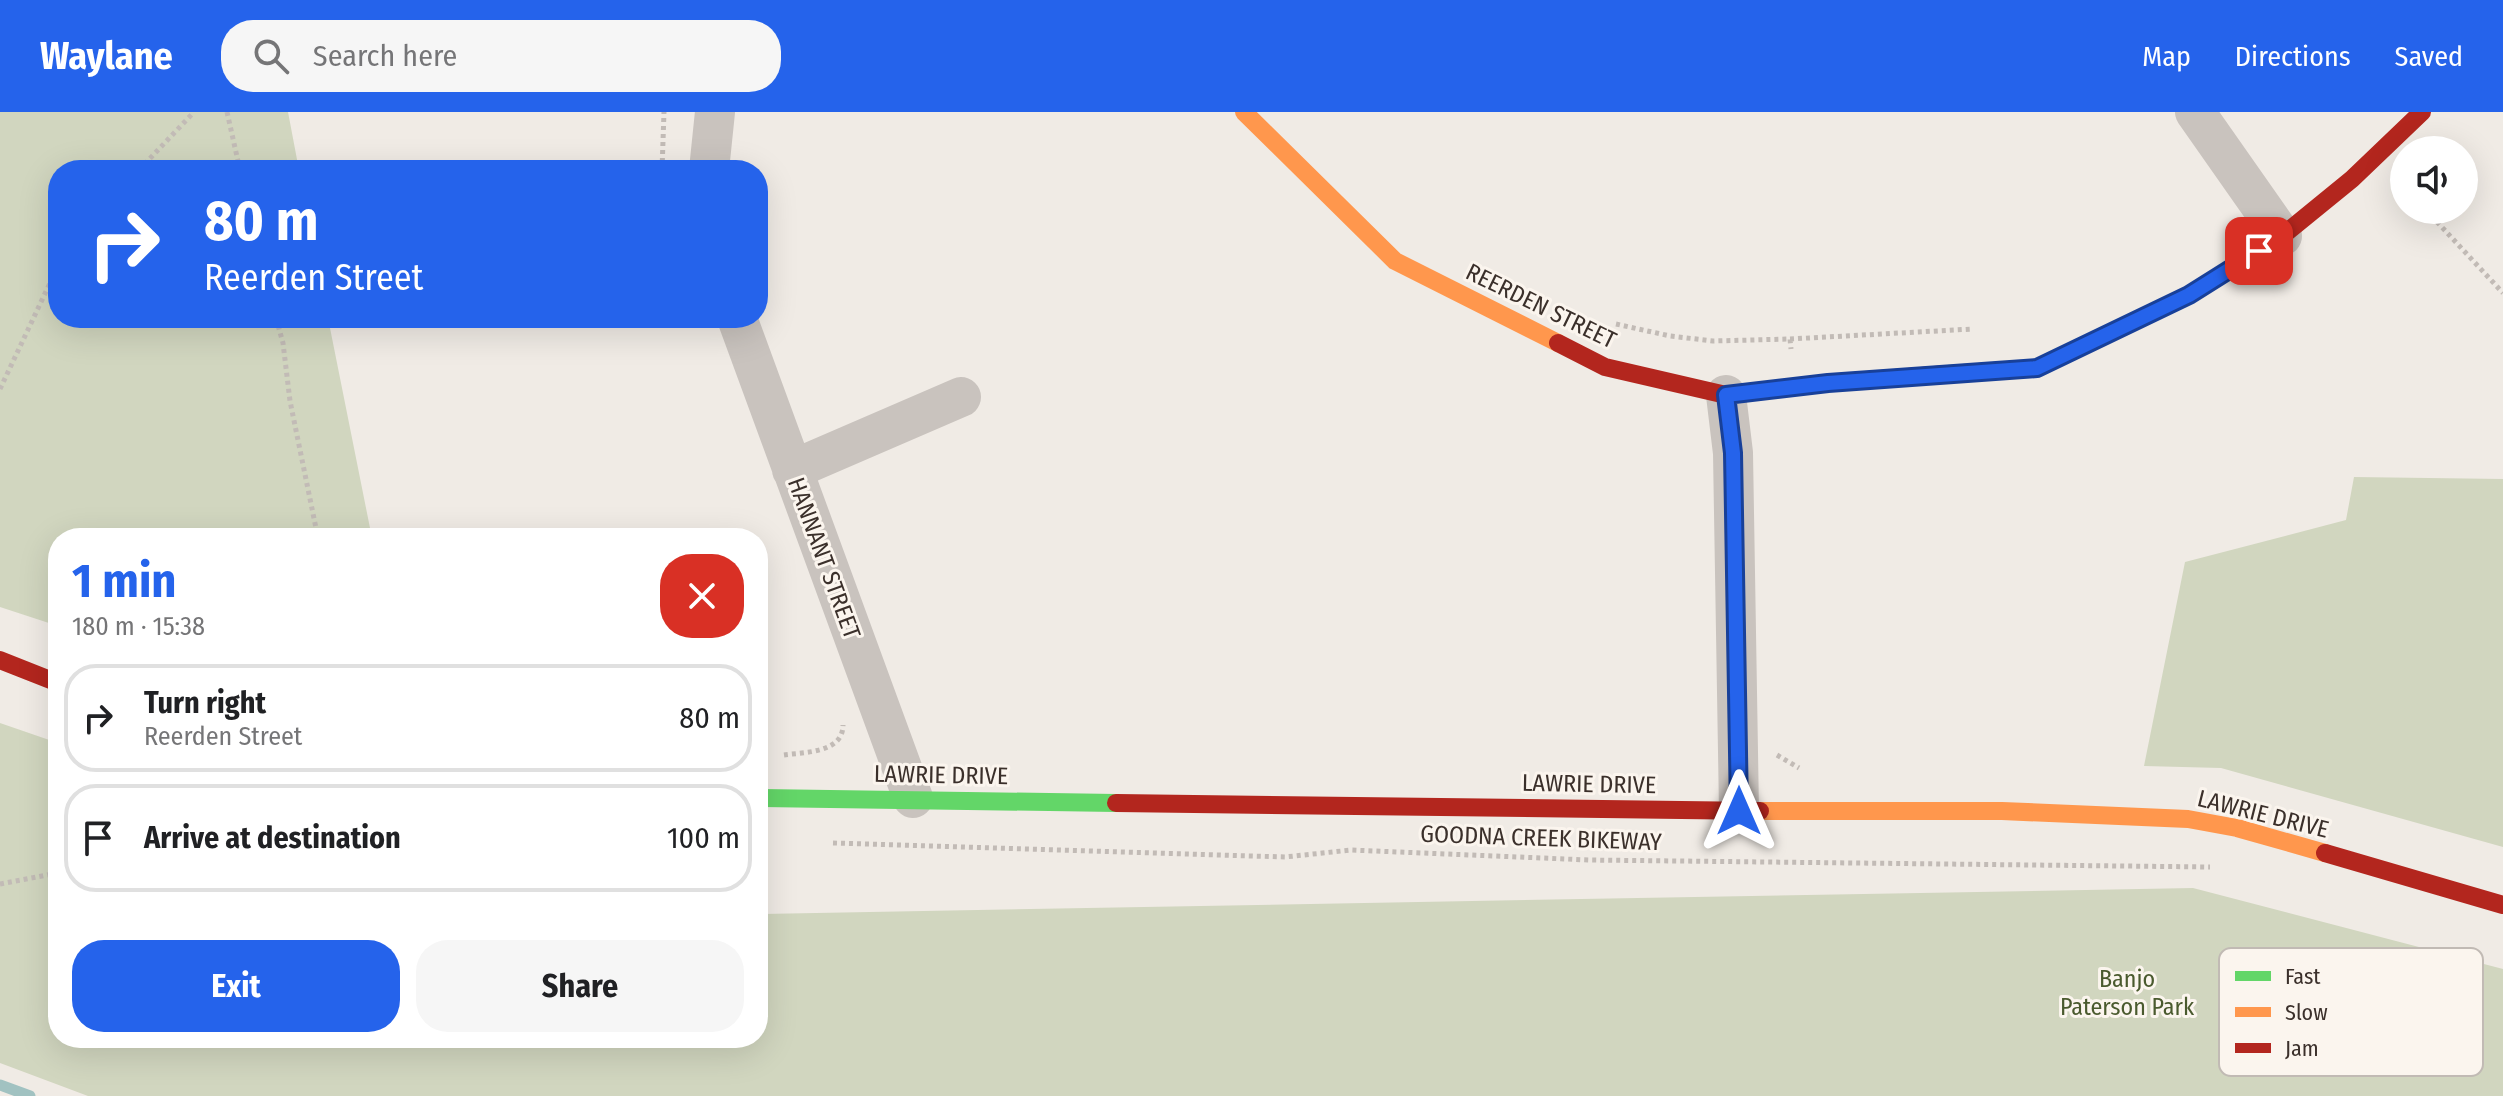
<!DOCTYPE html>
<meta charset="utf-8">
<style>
:root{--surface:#fff;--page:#f6f6f6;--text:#202124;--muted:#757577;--line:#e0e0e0;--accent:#2563eb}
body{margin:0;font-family:"Fira Sans Condensed",sans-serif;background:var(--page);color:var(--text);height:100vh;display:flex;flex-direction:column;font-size:30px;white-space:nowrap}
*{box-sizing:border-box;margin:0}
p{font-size:26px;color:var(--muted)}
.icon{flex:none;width:44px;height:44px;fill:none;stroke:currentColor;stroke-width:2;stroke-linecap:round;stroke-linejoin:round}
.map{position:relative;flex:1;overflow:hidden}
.drawer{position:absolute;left:48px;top:416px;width:720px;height:520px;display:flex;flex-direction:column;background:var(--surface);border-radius:32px;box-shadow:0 8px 32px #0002}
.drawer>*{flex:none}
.top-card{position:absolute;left:48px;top:48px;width:720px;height:168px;border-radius:32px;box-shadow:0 8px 32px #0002;background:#2563eb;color:#fff;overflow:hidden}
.tools{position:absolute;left:2390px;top:24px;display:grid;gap:16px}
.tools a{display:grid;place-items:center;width:88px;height:88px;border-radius:50%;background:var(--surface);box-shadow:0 8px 32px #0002;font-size:40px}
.pin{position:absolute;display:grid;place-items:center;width:68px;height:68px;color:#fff;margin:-34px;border-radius:16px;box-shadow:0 4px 12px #0006}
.me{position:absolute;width:88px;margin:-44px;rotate:0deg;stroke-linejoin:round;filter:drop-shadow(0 0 6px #0008)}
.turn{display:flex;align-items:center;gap:28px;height:168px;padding:0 24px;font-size:36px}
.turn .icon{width:104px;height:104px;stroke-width:2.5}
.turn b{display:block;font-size:56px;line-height:68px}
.round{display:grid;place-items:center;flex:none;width:84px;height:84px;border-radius:32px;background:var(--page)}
.head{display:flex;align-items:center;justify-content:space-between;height:136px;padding:0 24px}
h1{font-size:48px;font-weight:700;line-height:60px;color:var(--accent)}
.cta{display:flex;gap:16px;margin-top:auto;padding:16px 24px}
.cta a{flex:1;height:92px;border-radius:32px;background:var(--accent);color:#fff;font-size:32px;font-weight:700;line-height:92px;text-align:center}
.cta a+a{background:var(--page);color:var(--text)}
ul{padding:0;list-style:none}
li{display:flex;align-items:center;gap:24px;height:108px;margin:0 16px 12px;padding:0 8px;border:4px solid var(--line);border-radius:32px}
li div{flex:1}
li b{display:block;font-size:30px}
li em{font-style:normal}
header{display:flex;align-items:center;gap:48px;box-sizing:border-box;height:112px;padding:0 40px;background:var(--accent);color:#fff}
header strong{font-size:38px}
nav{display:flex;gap:44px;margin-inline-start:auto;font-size:28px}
.search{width:560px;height:72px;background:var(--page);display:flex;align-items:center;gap:20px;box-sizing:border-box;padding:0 28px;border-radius:32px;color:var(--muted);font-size:30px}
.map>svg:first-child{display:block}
</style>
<header>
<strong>Waylane</strong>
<div class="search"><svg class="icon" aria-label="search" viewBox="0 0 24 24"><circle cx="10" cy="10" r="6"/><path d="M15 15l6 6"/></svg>Search here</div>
<nav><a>Map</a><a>Directions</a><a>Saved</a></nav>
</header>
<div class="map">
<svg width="2503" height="984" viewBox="0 0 2503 984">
<rect width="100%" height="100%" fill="#f0ebe5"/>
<!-- green -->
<path fill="#d1d6bf" d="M0,0H288L299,58H58V206H328L372,426H58V514L0,495Z
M2354,365L2503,367V735L2221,656L2144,654L2185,450L2346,408Z
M0,611L58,631V926H758V802L2193,776L2503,857V984H88L0,951Z"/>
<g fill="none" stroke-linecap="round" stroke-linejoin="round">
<!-- stream -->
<path stroke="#a1c2c1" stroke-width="11" d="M0,973L30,984"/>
<!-- path -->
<path stroke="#c2bbb6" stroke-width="5" stroke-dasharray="4 4" stroke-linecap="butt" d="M227,0L240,58
M139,58L194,0
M662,58L664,0
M2426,98L2503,181
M276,206L283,231L290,289L318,426
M1616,212L1670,224L1713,229L1790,227L1791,237
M1790,227L1973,217
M0,277L58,154
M784,643C805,640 843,641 843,613
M1777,643L1799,656
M833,731L1285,745L1351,738L1589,748L2210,755
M0,772L58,761"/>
<!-- street -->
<path stroke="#c9c3be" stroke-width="40" d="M2195,0L2282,124
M709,58L715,0
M737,206L913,686
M1726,283L1733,341L1739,699
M792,358L961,285"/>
<!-- fast -->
<path stroke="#63d668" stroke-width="18" d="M1948,262L2037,256L2189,183L2224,161
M758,686L1116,691"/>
<!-- slow -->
<path stroke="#ff974d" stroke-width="18" d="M1244,0L1395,149L1558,231
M1760,699H2002L2188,707L2237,716L2325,741"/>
<!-- jam -->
<path stroke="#b3261e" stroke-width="18" d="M2224,161L2282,124L2352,67L2422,0
M1558,231L1605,255L1726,283L1828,271L1948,262
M0,548L58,571
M1116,691L1760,699
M2325,741L2503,793"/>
</g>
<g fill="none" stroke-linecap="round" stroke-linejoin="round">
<!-- route casing -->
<g stroke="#184099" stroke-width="20">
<path id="route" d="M1739,699L1733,341L1726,283L1828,271L2037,256L2189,183L2259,139"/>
</g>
<!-- route -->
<use href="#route" stroke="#2563eb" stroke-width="14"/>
</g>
<g text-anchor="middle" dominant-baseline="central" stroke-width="6" stroke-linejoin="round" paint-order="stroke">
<!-- street labels -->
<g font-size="24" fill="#3b302b" stroke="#fbf5ee">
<text transform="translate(1541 194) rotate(26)">REERDEN STREET</text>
<text transform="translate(824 446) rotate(70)">HANNANT STREET</text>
<text transform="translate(941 663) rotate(1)">LAWRIE DRIVE</text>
<text transform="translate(1589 672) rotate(1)">LAWRIE DRIVE</text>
<text transform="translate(2263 702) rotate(14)">LAWRIE DRIVE</text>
<text transform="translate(1541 726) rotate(2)">GOODNA CREEK BIKEWAY</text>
</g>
<!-- park labels -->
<g font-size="24" fill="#4a5a2e" stroke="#fbf5ee">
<text x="2127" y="867">Banjo<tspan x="2127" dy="28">Paterson Park</tspan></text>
</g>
</g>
<!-- legend -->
<rect x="2219" y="836" width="264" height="128" rx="12" fill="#fbf5ee" stroke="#c1bab4" stroke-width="2"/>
<rect x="2235" y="859" width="36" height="10" fill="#63d668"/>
<rect x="2235" y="895" width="36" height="10" fill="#ff974d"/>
<rect x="2235" y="931" width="36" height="10" fill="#b3261e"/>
<g font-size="22" fill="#3b302b">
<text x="2285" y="872">Fast</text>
<text x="2285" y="908">Slow</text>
<text x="2285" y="944">Jam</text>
</g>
</svg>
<div class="tools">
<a><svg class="icon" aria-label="sound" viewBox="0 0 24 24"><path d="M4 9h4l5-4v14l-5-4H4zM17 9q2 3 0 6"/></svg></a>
</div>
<div class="pin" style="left:2259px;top:139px;background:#d93025"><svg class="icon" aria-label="arrive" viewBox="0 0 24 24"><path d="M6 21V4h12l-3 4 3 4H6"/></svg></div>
<svg class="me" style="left:1739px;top:699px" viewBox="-20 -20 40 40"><path d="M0-17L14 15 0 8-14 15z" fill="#2563eb" stroke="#fff" stroke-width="4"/></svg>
<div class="top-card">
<div class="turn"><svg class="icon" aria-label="right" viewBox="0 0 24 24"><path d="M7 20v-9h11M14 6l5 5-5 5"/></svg><div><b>80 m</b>Reerden Street</div></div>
</div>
<section class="drawer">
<div class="head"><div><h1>1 min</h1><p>180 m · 15:38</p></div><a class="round" style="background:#d93025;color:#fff"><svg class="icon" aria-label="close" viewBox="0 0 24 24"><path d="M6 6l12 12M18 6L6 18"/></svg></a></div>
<ul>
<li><svg class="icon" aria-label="right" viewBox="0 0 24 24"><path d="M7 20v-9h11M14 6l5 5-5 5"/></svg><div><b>Turn right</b><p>Reerden Street</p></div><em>80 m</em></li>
<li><svg class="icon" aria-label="arrive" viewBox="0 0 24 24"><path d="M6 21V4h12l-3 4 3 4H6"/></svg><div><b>Arrive at destination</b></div><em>100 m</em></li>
</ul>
<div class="cta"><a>Exit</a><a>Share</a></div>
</section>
</div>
